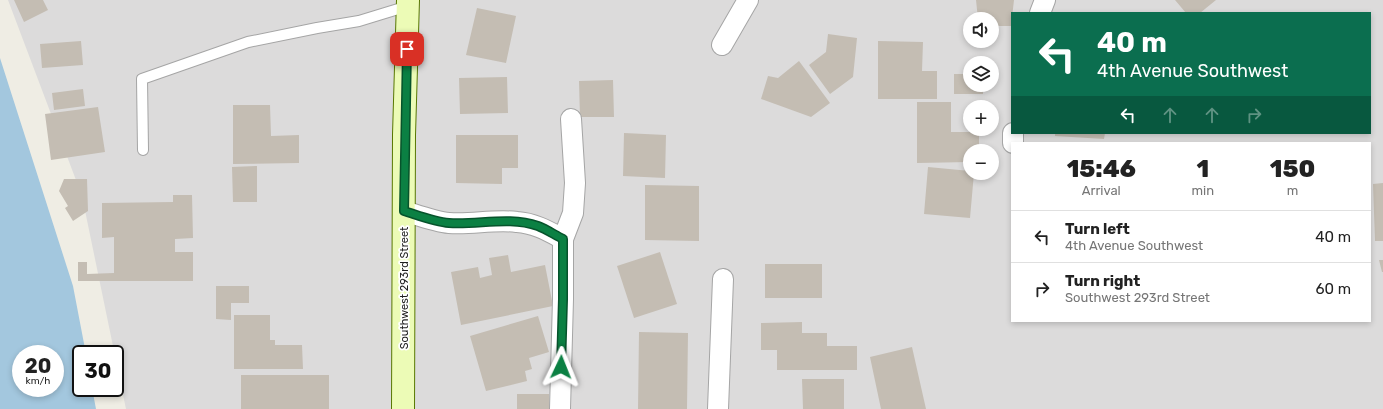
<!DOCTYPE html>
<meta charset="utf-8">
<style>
:root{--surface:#fff;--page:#f6f6f6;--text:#222;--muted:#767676;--line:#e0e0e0}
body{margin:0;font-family:Rubik,sans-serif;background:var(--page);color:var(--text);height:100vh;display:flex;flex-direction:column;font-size:15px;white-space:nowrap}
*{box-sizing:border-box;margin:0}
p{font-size:13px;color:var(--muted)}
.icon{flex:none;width:22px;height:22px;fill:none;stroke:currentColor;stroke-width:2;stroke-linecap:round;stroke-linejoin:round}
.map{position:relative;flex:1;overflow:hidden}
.sheet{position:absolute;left:1011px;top:142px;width:360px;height:180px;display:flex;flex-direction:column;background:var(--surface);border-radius:0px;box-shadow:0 2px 6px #0003}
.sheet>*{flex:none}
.top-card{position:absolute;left:1011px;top:12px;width:360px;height:122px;border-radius:0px;box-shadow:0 2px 6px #0003;background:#0b6e4f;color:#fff;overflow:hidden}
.tools{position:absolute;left:963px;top:12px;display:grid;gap:8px}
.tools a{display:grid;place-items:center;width:36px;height:36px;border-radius:50%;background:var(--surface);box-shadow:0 2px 6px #0003;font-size:20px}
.speed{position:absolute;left:12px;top:345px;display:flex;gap:8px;font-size:20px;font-weight:700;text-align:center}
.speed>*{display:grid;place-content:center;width:52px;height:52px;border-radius:50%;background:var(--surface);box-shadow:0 2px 6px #0003;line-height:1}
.speed small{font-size:10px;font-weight:400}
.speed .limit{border:2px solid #111;border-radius:6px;background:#fff;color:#111}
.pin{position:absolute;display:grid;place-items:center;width:34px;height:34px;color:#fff;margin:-17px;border-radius:8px;box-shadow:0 2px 6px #0006}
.me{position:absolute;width:44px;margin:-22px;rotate:2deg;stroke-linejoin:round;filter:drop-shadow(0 0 3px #0008)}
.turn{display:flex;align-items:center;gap:14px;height:84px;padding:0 20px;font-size:18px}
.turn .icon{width:52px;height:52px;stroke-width:2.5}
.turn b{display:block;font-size:28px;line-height:34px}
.lanes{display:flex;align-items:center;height:38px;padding:0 20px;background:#0003;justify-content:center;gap:20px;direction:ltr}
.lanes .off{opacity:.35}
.eta{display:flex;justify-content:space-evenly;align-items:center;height:68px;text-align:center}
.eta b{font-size:24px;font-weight:800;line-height:28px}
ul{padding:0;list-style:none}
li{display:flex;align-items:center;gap:12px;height:52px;padding:0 20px;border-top:1px solid var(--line)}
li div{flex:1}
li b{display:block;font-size:15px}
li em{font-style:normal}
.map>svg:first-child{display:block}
</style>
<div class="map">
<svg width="1383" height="409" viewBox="0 0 1383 409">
<rect width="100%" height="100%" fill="#efede4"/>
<!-- residential -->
<path fill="#dcdbdb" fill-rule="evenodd" d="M8,0H1383V409H126L82,196ZM1012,13H1370V133H1012ZM970,19H992V41H970ZM970,63H992V85H970ZM970,107H992V129H970ZM1012,143H1370V321H1012ZM970,151H992V173H970Z"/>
<!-- water -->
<path fill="#a3c7de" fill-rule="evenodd" d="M0,58L73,286L86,354H81V388H92L96,409H0ZM21,354H55V388H21Z"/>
<!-- building -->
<path fill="#c4bdb3" d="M14,0H43L48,10L24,22Z
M976,0H1014L1011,26H992V19H978Z
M1175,0H1216L1200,13H1186Z
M477,8L516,16L506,63L466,55Z
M828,34L857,38L853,77L830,94L809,65L826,52Z
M81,41L83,65L42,68L40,44Z
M878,41L923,42L922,71H937V99H878Z
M799,61L830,103L811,117L761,99L768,76L778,78Z
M954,74H970V85H983V94H954Z
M507,77L508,113L460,114L459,78Z
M613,80L614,117H580L579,81Z
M83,89L85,106L54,110L52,93Z
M917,102H951V132H979V151H970V162L917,163Z
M233,105H270L271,136L299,135V163L233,164Z
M98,107L105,152L51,160L45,114Z
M624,133L666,135L665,178L623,176Z
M1055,133H1105L1104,139L1055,136Z
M456,135H518V168H502V184L456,183Z
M257,166V202H233L232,167Z
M928,167L970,171V173H974L970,218L924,214Z
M64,179H87L88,211L73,221L65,208L68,206L59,191Z
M1383,183V241H1375L1373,184Z
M645,185L699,186V241L645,240Z
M173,195H192L193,238L175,239V252H193V281H78V262H87V274L114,273V237L102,238V203L173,202Z
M660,252L677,304L634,318L617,266Z
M508,255L511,272L545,265L553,306L461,325L451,272L478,267L480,278L492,275L489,258Z
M1379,260H1383V272H1382Z
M765,264H822V298H765Z
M216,286H249V303H231V320L216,319Z
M234,315H270V340H275V345H302L303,369H234Z
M538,316L549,352L529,358L532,369L525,371L527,381L486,391L470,336Z
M802,322V333H827V346H857V370H777V350H761V323Z
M639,332L688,333L687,409H638Z
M912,347L926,409H881L870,357Z
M241,375H329V409H241Z
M802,379H844V409H803Z
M517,394H549V409H517Z"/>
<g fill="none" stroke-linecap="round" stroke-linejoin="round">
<!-- lane casing -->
<g stroke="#a5a5a5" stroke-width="12">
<path id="lane" d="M143,150L142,79L248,42L317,28L359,21L408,6"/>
</g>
<!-- street casing -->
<g stroke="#a5a5a5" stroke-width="22">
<path id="street" d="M1040,13L1045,0
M722,45L748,0
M1013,143V133
M404,211C417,215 436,222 449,223C471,225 494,219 517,222C534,223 548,231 563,239
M560,409L563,299V239L573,213L575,183L571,119
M718,409L723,279"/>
</g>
<!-- secondary casing -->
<g stroke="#587802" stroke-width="24">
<path id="secondary" d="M403,409L404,135L408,0"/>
</g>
<!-- lane -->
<use href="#lane" stroke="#fff" stroke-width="10"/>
<!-- street -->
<use href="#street" stroke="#fff" stroke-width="20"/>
<!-- secondary -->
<use href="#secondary" stroke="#ecfbb6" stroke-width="22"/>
</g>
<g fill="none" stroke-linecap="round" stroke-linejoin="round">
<!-- route casing -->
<g stroke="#07532c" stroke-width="10">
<path id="route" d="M407,49L404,211C417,215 435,222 449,223C479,225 509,216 538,226C546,229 555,235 563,239V299L561,367"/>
</g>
<!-- route -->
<use href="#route" stroke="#0b8043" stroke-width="7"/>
</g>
<g text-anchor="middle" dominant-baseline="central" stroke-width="3.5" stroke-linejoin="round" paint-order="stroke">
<!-- street labels -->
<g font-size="11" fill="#1e1e1e" stroke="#fff">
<text transform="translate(404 288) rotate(-90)">Southwest 293rd Street</text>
</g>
</g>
</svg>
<div class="tools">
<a><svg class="icon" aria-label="sound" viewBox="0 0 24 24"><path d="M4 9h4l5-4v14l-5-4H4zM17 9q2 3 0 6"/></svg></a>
<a><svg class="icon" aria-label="layers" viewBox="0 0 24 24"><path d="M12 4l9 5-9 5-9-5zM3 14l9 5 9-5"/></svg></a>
<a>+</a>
<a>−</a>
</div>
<div class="speed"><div>20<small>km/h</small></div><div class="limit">30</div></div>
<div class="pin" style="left:407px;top:49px;background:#d93025"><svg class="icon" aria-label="arrive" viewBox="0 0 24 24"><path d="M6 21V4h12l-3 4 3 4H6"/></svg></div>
<svg class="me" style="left:561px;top:367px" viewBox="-20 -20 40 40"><path d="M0-17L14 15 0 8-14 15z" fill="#0b8043" stroke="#fff" stroke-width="4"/></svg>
<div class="top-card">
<div class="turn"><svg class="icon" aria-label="left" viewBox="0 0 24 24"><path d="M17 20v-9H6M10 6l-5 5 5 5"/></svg><div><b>40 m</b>4th Avenue Southwest</div></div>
<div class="lanes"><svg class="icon" aria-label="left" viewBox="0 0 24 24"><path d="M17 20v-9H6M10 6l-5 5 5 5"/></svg><svg class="icon off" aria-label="ahead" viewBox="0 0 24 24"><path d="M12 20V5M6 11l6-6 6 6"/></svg><svg class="icon off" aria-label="ahead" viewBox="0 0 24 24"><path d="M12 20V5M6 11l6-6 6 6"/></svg><svg class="icon off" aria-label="right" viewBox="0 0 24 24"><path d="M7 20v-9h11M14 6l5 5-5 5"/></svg></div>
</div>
<section class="sheet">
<div class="eta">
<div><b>15:46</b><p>Arrival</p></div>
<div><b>1</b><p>min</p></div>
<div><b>150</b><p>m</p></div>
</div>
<ul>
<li><svg class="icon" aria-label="left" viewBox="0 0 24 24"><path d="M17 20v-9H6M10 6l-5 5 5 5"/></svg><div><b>Turn left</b><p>4th Avenue Southwest</p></div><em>40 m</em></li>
<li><svg class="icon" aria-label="right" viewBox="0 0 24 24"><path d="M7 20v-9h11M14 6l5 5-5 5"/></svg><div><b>Turn right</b><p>Southwest 293rd Street</p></div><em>60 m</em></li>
</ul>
</section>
</div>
